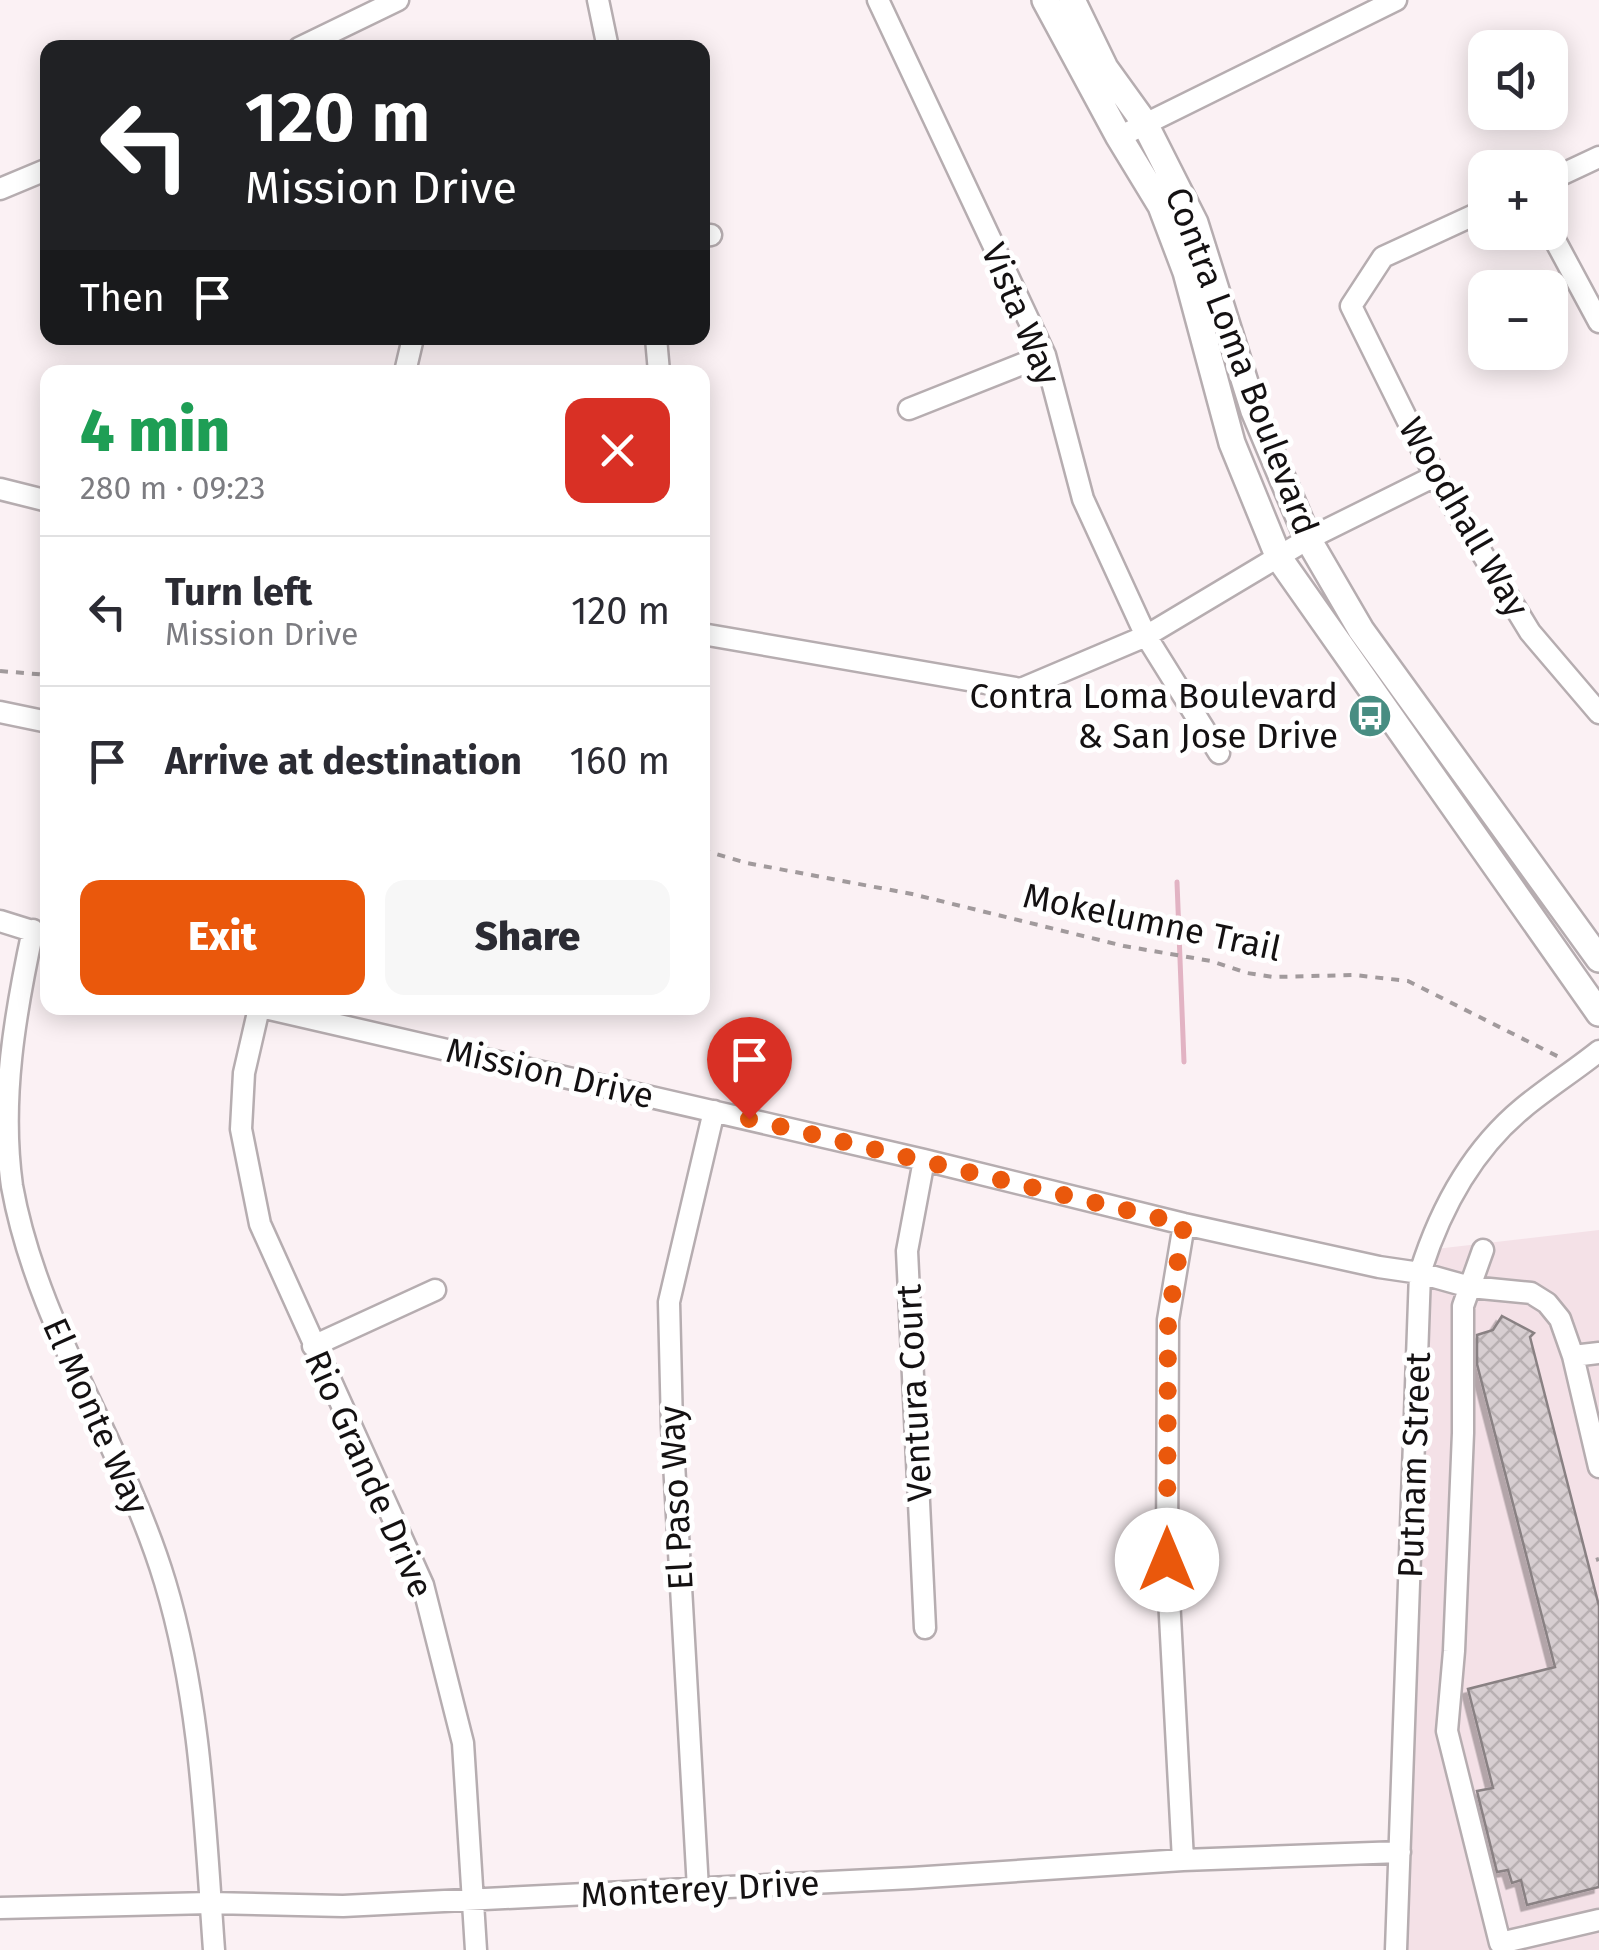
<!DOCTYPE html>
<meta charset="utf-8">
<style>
:root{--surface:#fff;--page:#f7f7f7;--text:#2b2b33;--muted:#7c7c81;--line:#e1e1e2;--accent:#ea580c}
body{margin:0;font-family:"Fira Sans",sans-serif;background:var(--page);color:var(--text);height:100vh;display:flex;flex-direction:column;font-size:38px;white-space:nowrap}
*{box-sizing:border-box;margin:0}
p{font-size:32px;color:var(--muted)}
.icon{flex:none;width:55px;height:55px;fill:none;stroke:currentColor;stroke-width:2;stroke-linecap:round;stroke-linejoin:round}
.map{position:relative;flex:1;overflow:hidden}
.panel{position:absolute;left:40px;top:365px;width:670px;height:650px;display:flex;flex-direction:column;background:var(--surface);border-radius:20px;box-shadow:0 5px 25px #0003}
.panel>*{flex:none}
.banner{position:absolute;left:40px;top:40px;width:670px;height:305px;border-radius:20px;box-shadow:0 5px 25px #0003;background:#202124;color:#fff;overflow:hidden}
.tools{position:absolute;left:1468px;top:30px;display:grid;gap:20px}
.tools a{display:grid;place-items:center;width:100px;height:100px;border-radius:20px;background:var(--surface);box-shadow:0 5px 25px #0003;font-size:50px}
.pin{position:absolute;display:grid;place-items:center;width:85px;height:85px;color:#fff;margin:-102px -42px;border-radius:50% 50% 50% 0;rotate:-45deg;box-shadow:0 0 10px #0007}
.pin .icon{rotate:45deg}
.me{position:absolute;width:110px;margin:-55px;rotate:0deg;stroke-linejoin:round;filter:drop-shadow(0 0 8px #0008)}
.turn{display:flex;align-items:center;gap:35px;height:210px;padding:0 40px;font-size:45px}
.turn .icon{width:130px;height:130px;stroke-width:2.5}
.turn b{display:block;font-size:70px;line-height:85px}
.then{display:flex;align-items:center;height:95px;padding:0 40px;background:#0003;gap:20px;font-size:38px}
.round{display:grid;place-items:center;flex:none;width:105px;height:105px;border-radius:20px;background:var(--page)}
.headline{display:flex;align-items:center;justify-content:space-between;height:170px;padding:0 40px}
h1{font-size:60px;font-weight:800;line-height:75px;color:#1e9e55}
.primary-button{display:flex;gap:20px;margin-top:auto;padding:20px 40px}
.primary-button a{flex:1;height:115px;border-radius:20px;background:var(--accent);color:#fff;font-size:40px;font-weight:800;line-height:115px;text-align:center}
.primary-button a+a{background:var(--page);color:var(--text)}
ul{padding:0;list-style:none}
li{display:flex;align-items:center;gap:30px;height:150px;padding:0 40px;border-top:2px solid var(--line)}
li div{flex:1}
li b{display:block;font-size:38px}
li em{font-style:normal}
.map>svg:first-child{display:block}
</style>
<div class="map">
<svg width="1599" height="1950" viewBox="0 0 1599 1950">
<defs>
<pattern id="building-cross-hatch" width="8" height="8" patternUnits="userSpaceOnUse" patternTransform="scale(2.5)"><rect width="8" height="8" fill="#d7ced1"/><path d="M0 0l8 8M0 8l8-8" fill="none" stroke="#b8b0b2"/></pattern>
<filter id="shadow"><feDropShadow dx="-5.5" dy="5.5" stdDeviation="0" flood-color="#0004"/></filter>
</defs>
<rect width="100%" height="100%" fill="#fbf1f4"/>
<!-- built -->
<path fill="#f4e1e7" d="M1599,1230V1950H1396L1427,1250Z"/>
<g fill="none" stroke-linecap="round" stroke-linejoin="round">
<!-- stream -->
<path stroke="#e2b3c3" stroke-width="5" d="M1177,882L1184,1062"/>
</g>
<!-- building -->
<path fill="url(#building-cross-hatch)" stroke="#898183" stroke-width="2.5" filter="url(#shadow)" d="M1502,1316L1534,1333L1530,1337L1599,1606V1887L1527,1905L1521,1880L1512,1883L1508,1870L1497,1872L1477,1791L1493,1788L1468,1689L1555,1667L1477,1364V1335L1493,1330Z"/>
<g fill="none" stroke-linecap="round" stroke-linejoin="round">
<!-- minor casing -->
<g stroke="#b6adb0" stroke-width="25">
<path id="minor" d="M598,0L608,48
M878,0L1045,355L1083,499L1146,636L1219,753
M299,48L398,0
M1119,137L1396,0
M1550,180L1599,157
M0,189L48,169
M1485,210L1383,257L1351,306L1435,476L1530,632L1599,713
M1550,231L1599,322
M702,236L711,235
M656,338L659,372
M405,372L413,338
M909,409L1045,355
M0,489L48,501
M702,634L1021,689L1146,636L1308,539L1435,476
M0,712L48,722
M0,921L48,936
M33,930C15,1013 0,1100 12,1186C37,1326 124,1446 165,1582C201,1701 205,1827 214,1950
M259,1008L244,1073L241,1129L260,1224L423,1585L463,1743L476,1950
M265,1008L924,1160L1184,1224L1379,1267L1420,1273L1470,1287L1531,1293L1547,1303L1560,1319L1573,1356L1599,1467
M924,1160L907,1251L925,1628
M1483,1250L1463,1306V1433L1454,1651L1447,1731L1500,1943L1599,1920
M313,1346L435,1290
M1573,1356L1599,1353
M1183,1860L1167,1560L1168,1320L1184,1224
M698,1889L672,1427L669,1302L714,1111
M0,1908L210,1903L343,1906L912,1878L1183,1860L1400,1852
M1396,1950L1420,1273C1440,1209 1471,1151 1523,1108C1547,1088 1574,1071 1599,1051"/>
</g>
<!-- major casing -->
<g stroke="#b6adb0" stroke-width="30">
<path id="major" d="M1045,0L1119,137L1161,206L1186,272L1232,443L1279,558L1599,1013
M1072,0L1105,68L1144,122L1195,223L1254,411L1308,539L1361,630L1599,959"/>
</g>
<!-- path -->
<path stroke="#a19a9c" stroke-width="4" stroke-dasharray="8 8" stroke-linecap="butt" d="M0,671L48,675
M702,850L747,863L912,894L1124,946L1211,961L1247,973L1273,977L1354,975L1408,981L1559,1057
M1596,1560L1599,1559"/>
<!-- minor -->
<use href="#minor" stroke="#fff" stroke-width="20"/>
<!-- major -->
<use href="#major" stroke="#fff" stroke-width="25"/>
</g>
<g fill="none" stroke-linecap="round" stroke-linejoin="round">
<!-- route -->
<path stroke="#ea580c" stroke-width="18" stroke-dasharray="0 32.4" d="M749,1119L1184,1224L1168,1320L1167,1560"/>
</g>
<!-- icons -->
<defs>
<g id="bus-disc" transform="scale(2.25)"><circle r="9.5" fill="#488d82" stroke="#fff"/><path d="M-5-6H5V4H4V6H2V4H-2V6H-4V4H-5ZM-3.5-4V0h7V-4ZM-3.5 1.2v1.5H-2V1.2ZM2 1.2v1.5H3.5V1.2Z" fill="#fff"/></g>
</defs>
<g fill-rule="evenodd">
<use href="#bus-disc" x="1370" y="716"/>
</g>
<g text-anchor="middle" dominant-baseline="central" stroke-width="10" stroke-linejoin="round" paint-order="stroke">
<!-- street labels -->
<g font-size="35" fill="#141112" stroke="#fff">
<text transform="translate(1021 314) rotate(67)">Vista Way</text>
<text transform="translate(1242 361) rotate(69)">Contra Loma Boulevard</text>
<text transform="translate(1464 517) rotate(60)">Woodhall Way</text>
<text transform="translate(1152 922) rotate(12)">Mokelumne Trail</text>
<text transform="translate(550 1073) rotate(13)">Mission Drive</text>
<text transform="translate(914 1393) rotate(-93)">Ventura Court</text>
<text transform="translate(96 1416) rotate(66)">El Monte Way</text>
<text transform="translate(1414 1465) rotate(-88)">Putnam Street</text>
<text transform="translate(369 1474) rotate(66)">Rio Grande Drive</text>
<text transform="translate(676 1498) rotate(-93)">El Paso Way</text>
<text transform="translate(700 1889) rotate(-3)">Monterey Drive</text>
</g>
<!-- poi labels -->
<g font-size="35" fill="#141112" stroke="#fff" text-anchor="end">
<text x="1338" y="696">Contra Loma Boulevard<tspan x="1338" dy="40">&amp; San Jose Drive</tspan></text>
</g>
</g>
</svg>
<div class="tools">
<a><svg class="icon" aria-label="sound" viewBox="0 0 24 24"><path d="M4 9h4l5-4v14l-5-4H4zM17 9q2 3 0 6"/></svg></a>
<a>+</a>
<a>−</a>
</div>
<div class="pin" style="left:749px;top:1119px;background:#d93025"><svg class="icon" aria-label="arrive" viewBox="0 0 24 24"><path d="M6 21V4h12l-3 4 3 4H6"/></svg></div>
<svg class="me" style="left:1167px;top:1560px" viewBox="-20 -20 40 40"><circle r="19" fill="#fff"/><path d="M0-13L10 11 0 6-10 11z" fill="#ea580c"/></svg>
<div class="banner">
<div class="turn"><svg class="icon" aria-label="left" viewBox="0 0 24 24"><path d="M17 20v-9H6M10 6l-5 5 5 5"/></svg><div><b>120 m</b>Mission Drive</div></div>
<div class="then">Then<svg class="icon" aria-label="arrive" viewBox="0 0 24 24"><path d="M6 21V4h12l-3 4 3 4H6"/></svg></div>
</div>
<section class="panel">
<div class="headline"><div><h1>4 min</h1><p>280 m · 09:23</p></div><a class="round" style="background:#d93025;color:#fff"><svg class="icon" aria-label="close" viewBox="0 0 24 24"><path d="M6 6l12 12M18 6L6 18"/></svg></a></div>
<ul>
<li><svg class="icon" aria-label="left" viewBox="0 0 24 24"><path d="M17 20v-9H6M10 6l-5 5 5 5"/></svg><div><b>Turn left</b><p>Mission Drive</p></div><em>120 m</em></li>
<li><svg class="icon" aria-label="arrive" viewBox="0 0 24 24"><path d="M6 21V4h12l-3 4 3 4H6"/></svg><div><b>Arrive at destination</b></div><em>160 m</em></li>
</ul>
<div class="primary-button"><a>Exit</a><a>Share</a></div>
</section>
</div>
